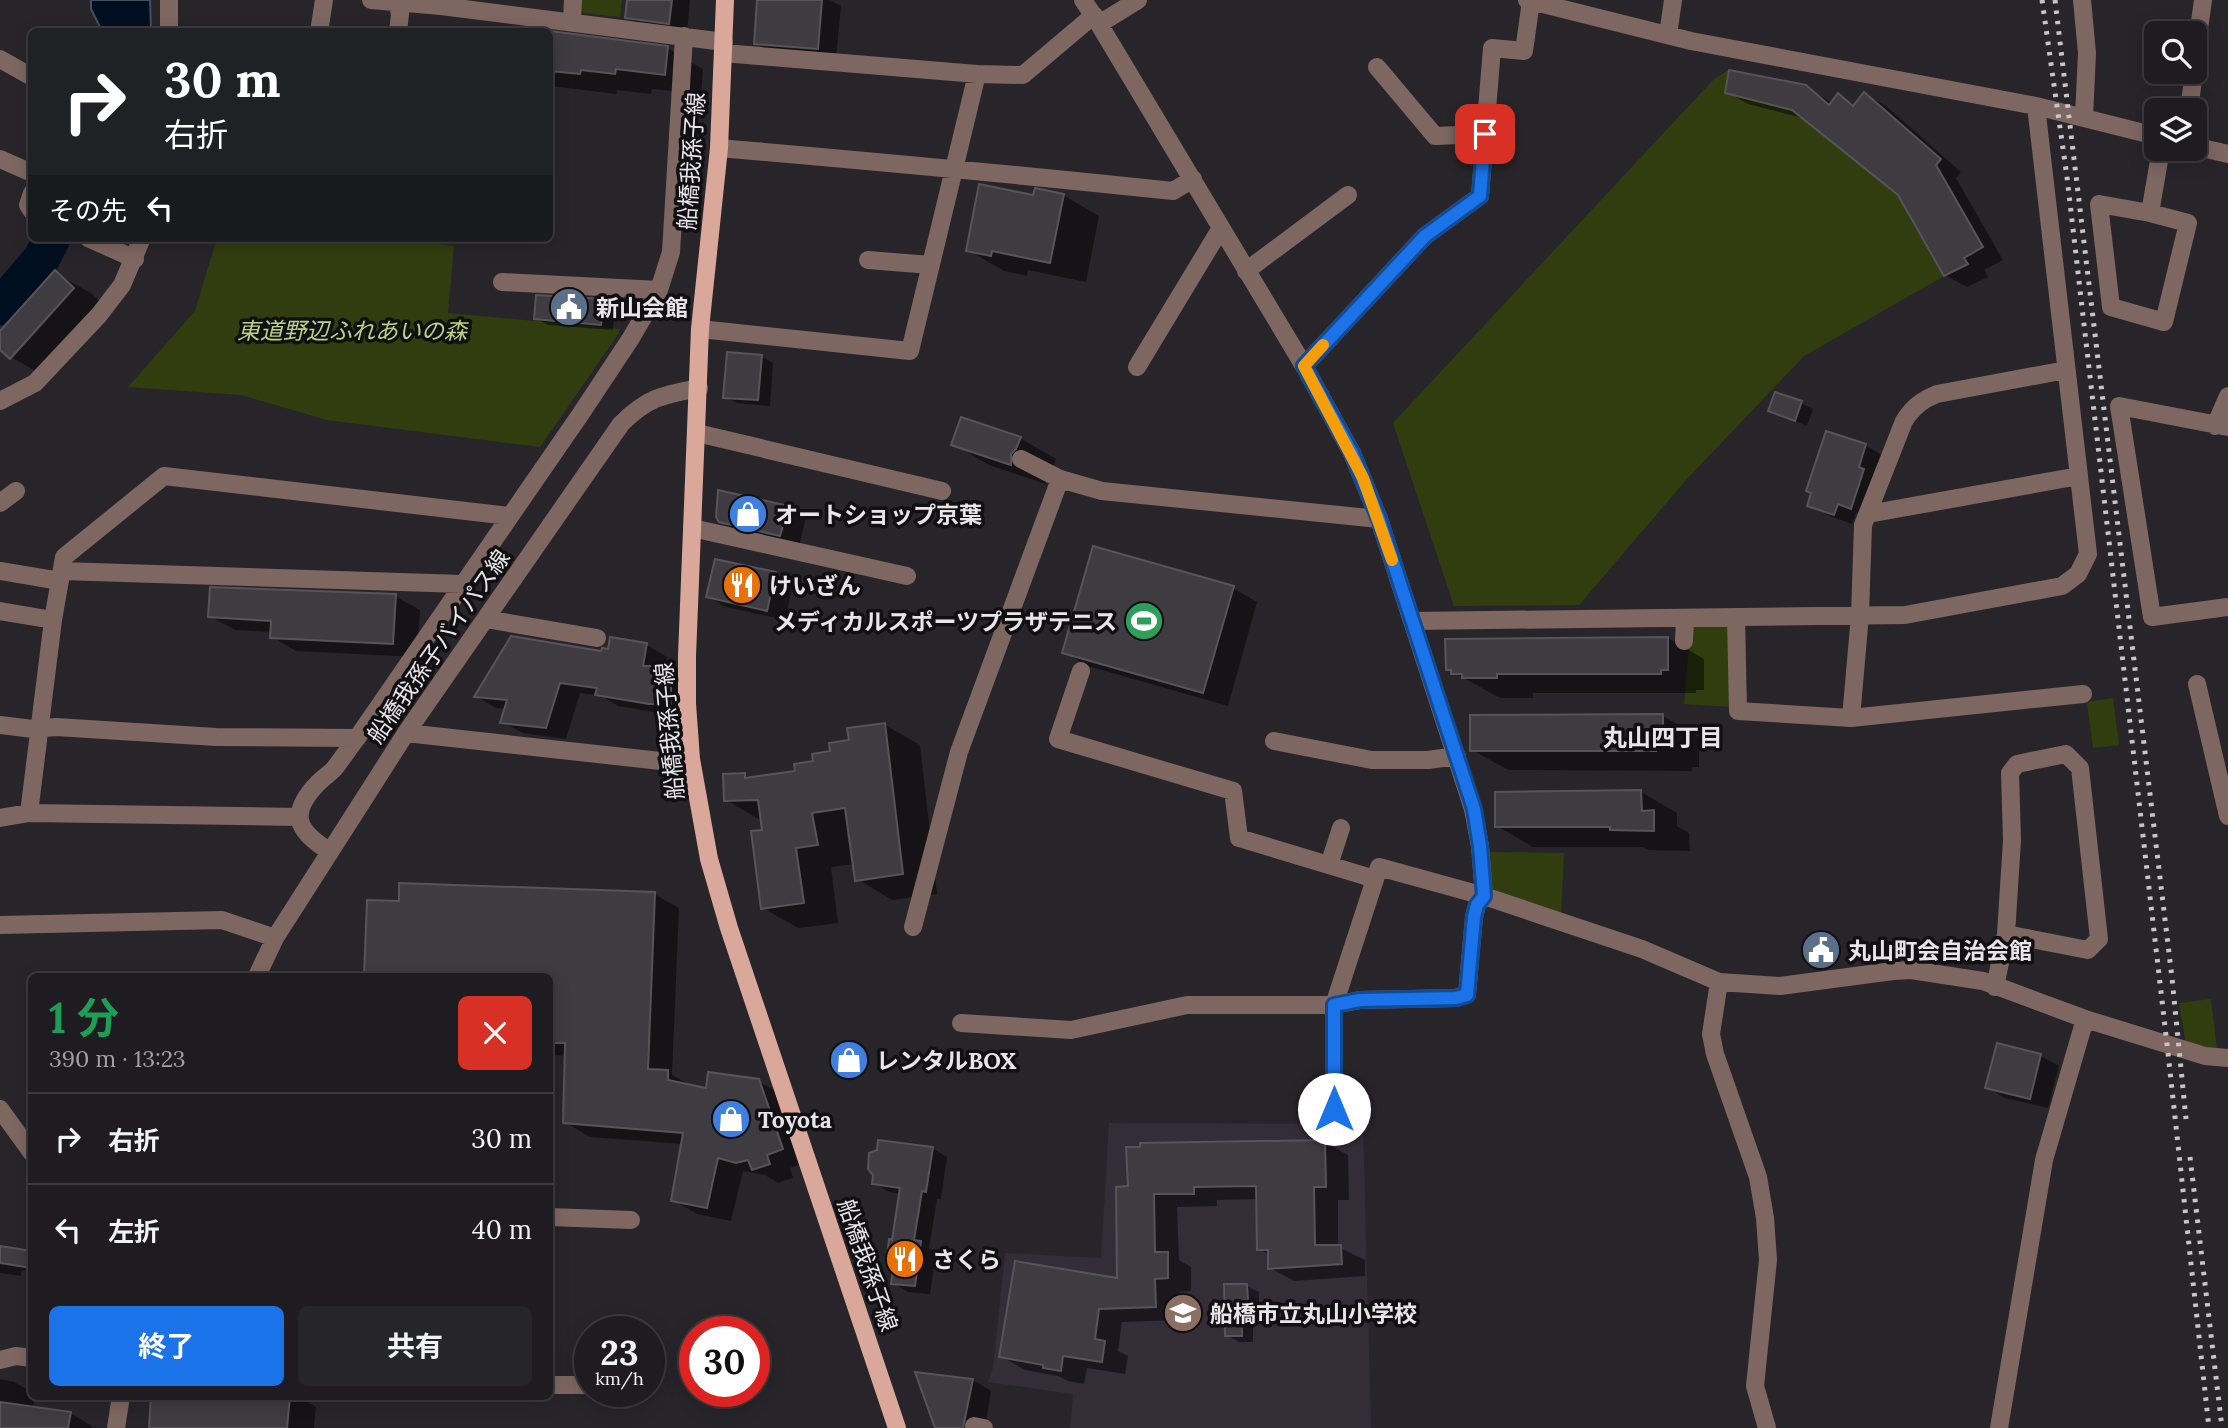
<!DOCTYPE html>
<html lang="ja">
<meta charset="utf-8">
<style>
:root{--surface:#1e1c20;--page:#262529;--text:#f1f3f6;--muted:#a1a1a5;--line:#3c3a3e;--accent:#1a73e8}
body{margin:0;font-family:Lora,"Noto Sans JP",serif;background:var(--page);color:var(--text);height:100vh;display:flex;flex-direction:column;font-size:26px;white-space:nowrap}
*{box-sizing:border-box;margin:0}
p{font-size:23px;color:var(--muted)}
.icon{flex:none;width:38px;height:38px;fill:none;stroke:currentColor;stroke-width:2;stroke-linecap:round;stroke-linejoin:round}
.map{position:relative;flex:1;overflow:hidden}
.side{position:absolute;left:28px;top:973px;width:525px;height:427px;display:flex;flex-direction:column;background:var(--surface);border-radius:10px;box-shadow:0 4px 18px #0003,0 0 0 2px var(--line)}
.side>*{flex:none}
.hud{position:absolute;left:28px;top:28px;width:525px;height:214px;border-radius:10px;box-shadow:0 4px 18px #0003,0 0 0 2px var(--line);background:#202124;color:#fff;overflow:hidden}
.buttons{position:absolute;left:2144px;top:21px;display:grid;gap:14px}
.buttons a{display:grid;place-items:center;width:63px;height:63px;border-radius:10px;background:var(--surface);box-shadow:0 4px 18px #0003,0 0 0 2px var(--line);font-size:35px}
.speed{position:absolute;left:574px;top:1316px;display:flex;gap:14px;font-size:35px;font-weight:700;text-align:center}
.speed>*{display:grid;place-content:center;width:91px;height:91px;border-radius:50%;background:var(--surface);box-shadow:0 4px 18px #0003,0 0 0 2px var(--line);line-height:1}
.speed small{font-size:18px;font-weight:400}
.speed .limit{border:10px solid #d22;background:#fff;color:#111}
.pin{position:absolute;display:grid;place-items:center;width:60px;height:60px;color:#fff;margin:-30px;border-radius:14px;box-shadow:0 4px 10px #0006}
.me{position:absolute;width:77px;margin:-38px;rotate:0deg;stroke-linejoin:round;filter:drop-shadow(0 0 5px #0008)}
.turn{display:flex;align-items:center;gap:24px;height:147px;padding:0 21px;font-size:32px}
.turn .icon{width:91px;height:91px;stroke-width:2.5}
.turn b{display:block;font-size:49px;line-height:60px}
.then{display:flex;align-items:center;height:66px;padding:0 21px;background:#0003;gap:14px;font-size:26px}
.round{display:grid;place-items:center;flex:none;width:74px;height:74px;border-radius:10px;background:var(--page)}
.headline{display:flex;align-items:center;justify-content:space-between;height:119px;padding:0 21px}
h1{font-size:42px;font-weight:700;line-height:52px;color:#1e9e55}
.button{display:flex;gap:14px;margin-top:auto;padding:14px 21px}
.button a{flex:1;height:80px;border-radius:10px;background:var(--accent);color:#fff;font-size:28px;font-weight:700;line-height:80px;text-align:center}
.button a+a{background:var(--page);color:var(--text)}
ul{padding:0;list-style:none}
li{display:flex;align-items:center;gap:21px;height:91px;padding:0 21px;border-top:2px solid var(--line)}
li div{flex:1}
li b{display:block;font-size:26px}
li em{font-style:normal}
.map>svg:first-child{display:block}
</style>
<div class="map">
<svg width="2228" height="1428" viewBox="0 0 2228 1428">
<rect width="100%" height="100%" fill="#28252a"/>
<!-- built -->
<path fill="#322d37" d="M1109,1123L1363,1124L1371,1428H1070L1073,1394L988,1382L993,1368L1005,1253L1101,1258Z"/>
<!-- green -->
<path fill="#323d0f" d="M578,0H622L620,17L584,13L577,4Z
M1729,70L1726,93L1792,110L1898,195L1944,276L1804,356L1686,480L1579,605L1454,606L1393,423L1714,79Z
M217,238H380L454,246L448,313L620,329L619,333L540,447L327,420L241,395L128,387L195,311Z
M1731,623L1733,707L1684,704L1691,624Z
M2113,698L2119,745L2093,748L2087,702Z
M1490,852L1564,853L1561,914L1490,892Z
M2211,999L2217,1051L2186,1044L2179,1003Z"/>
<!-- water -->
<path fill="#000f20" stroke="#454f5c" stroke-width="2" d="M91,0H150L151,31H102L91,9Z"/>
<!-- shadow -->
<path fill="#0007" fill-rule="evenodd" d="M629,0H690L687,33L645,28L627,17Z
M758,0H830L841,6L836,59L774,54L756,43Z
M504,27L537,32H503Z
M550,33L667,48L703,69L701,94L652,89L651,94L617,90L616,94L550,86Z
M1805,86L1832,103L1839,96L1855,105L1865,94L1886,106L1961,172L1956,178L2003,260L1984,270L1988,277L1967,287L1945,275L1899,194L1806,119L1748,104L1727,92Z
M1063,195L1099,216L1086,282L1028,270L1027,276L1004,271L968,250L1035,197Z
M55,273L91,293L109,310L47,378L11,357L0,347V334Z
M603,300L615,307L613,330L548,325L536,318Z
M761,356L773,363L770,406L737,403L725,397Z
M1801,403L1813,409L1807,426L1770,410Z
M1020,438L1056,459L1052,469L1046,475V484L989,465L954,444Z
M1865,445L1883,456L1870,518L1856,513L1852,524L1827,515L1809,505Z
M788,507L806,518L799,545L739,532L720,521Z
M775,574L793,584L785,620L726,607L708,597Z
M1233,588L1257,602L1228,706L1088,666L1064,652Z
M395,596L420,610L417,657L296,651L272,637V632L235,630L210,616Z
M1668,638L1704,659V690H1696V693H1533V698H1500L1447,669Z
M647,645L667,657L665,668H671L691,680V715H671L618,706L602,696L580,693L566,739L523,733L502,722L506,709L496,708L476,696L602,653Z
M1663,716L1699,737V767H1692V771L1508,770L1472,750Z
M885,725L920,745L937,894L892,900L857,879L855,864L831,867L838,923L798,928L763,908L762,821L726,800L744,775L752,779L797,773ZM850,832L852,845H849L847,833Z
M1641,792L1677,813V826L1689,833L1690,851L1648,850L1643,847H1533L1497,826Z
M654,894L679,908L672,1075L692,1086L708,1090L758,1081L783,1095L807,1162L790,1168L793,1178L778,1183L765,1175L743,1171L731,1221L697,1214L673,1200L683,1144L590,1137L565,1122L567,1056L551,1055L550,1082V976H366L368,902L401,903Z
M1998,1045L2041,1056L2059,1066L2048,1108L2005,1098L1987,1087Z
M1324,1142L1348,1155L1349,1200H1338V1247L1365,1260V1276L1294,1281L1270,1268V1255L1259,1249L1258,1199L1217,1200V1206L1177,1207L1179,1260L1191,1267V1291L1179,1292V1320L1122,1322L1118,1351L1128,1356L1125,1374L1087,1368L1084,1384L1068,1381L1058,1376L1025,1370L1001,1356L1119,1280L1129,1188Z
M932,1148L947,1157L941,1199H937L929,1248L936,1252L930,1294L908,1292L893,1283L896,1261L889,1256L893,1242L901,1194L889,1192L874,1183Z
M0,1247L32,1251V1271L22,1270L21,1276L0,1273Z
M1247,1286L1259,1292V1306L1253,1307V1342H1239L1227,1335Z
M918,1374L973,1380L991,1391L985,1428H933L935,1421Z
M0,1379L14,1382L32,1392V1396H35L33,1408L70,1413L92,1426V1428H0Z
M153,1396H297L316,1407L314,1428H150Z"/>
<g fill="none" stroke-linecap="round" stroke-linejoin="round">
<!-- river -->
<path stroke="#000f20" stroke-width="37" d="M0,307L42,258L52,238"/>
</g>
<!-- building -->
<path fill="#3e3b41" stroke="#575459" stroke-width="2" d="M627,0H672L669,24L625,18Z
M757,0H822L818,49L754,44Z
M550,31L668,46L665,75L616,69L615,74L581,70L580,74L550,71Z
M1729,70L1806,85L1829,105L1838,93L1853,106L1864,92L1941,159L1936,165L1983,247L1964,258L1968,264L1944,276L1898,195L1792,110L1725,93Z
M979,184L1033,195L1035,188L1064,194L1050,263L992,251L991,256L966,251Z
M55,270L74,288L10,359L0,350V331Z
M536,295L604,299L601,325L534,319Z
M727,352L762,355L758,400L723,398Z
M1775,392L1802,401L1795,421L1768,411Z
M961,417L1021,437L1016,449L1011,454V465L951,445Z
M1826,431L1866,444L1859,467L1864,469L1851,509L1838,504L1834,515L1807,506L1811,493L1806,491Z
M718,490L789,506L780,536L719,522L716,517Z
M1093,546L1234,586L1203,693L1062,653Z
M715,559L776,572L767,611L706,597Z
M210,587L396,594L393,644L270,638L271,621L208,617Z
M511,636L601,651L602,648L608,649L610,637L647,643L643,666H671V704H649L595,695L597,688L560,683L546,728L500,723L507,700L474,697Z
M1668,637V670H1661V674H1497V678H1462V674H1451V670H1446L1445,639Z
M1663,714V747H1656V751H1470V715Z
M885,723L903,874L855,881L845,808L812,813L818,845L796,848L804,903L761,909L751,831L762,830L758,800L724,801L723,774L745,773V778L795,771L794,764L813,761L812,754L830,751L829,743L849,740L847,728Z
M1641,790L1642,811L1654,810V831L1610,830V827H1495V792Z
M399,883L655,892L648,1069L668,1070V1080L706,1088L708,1072L759,1079L783,1149L767,1155L770,1164L752,1170L748,1160L736,1163L718,1158L707,1208L671,1201L683,1133L563,1123L565,1043H550V976H364L367,900L399,901Z
M1997,1043L2041,1054L2030,1099L1985,1088Z
M878,1140L933,1147L926,1192L922,1191L914,1240L921,1241L915,1286L891,1284L895,1258L887,1257L889,1239L892,1240L900,1188L872,1184L873,1175L868,1169L869,1153L877,1150Z
M1325,1140L1326,1187H1314L1315,1245H1341L1342,1264L1268,1269V1250H1257L1256,1186L1194,1187V1194H1154L1155,1252H1168V1278L1155,1279L1156,1307L1099,1309L1095,1339L1105,1341L1102,1362L1063,1356L1061,1371L1043,1368V1365L999,1357L1015,1261L1117,1278L1116,1187L1128,1186L1126,1147H1140V1143Z
M0,1246L32,1251V1268L0,1263Z
M1224,1284H1247L1248,1300L1241,1301L1242,1336H1225Z
M915,1372L973,1379L963,1428H935Z
M151,1396H290L287,1428H149Z
M0,1402L71,1412L68,1428H0Z"/>
<g fill="none" stroke-linecap="round" stroke-linejoin="round">
<!-- minor -->
<path stroke="#7f6761" stroke-width="18" d="M169,0V32
M371,0L441,6L724,42
M397,0L400,14L398,32
M1527,0L1691,41L2036,106L2156,136
M2082,0L2087,53L2084,117
M572,22L573,0
M1099,24L1138,0
M319,32L324,0
M1668,35L1673,0
M723,53L977,74L1023,75L1094,15
M0,59L32,77
M2194,65L2203,0
M1377,67L1435,136L1485,134
M2189,110L2194,72
M2194,146L2228,154
M719,148C870,161 1022,175 1173,191L1193,179
M0,159L32,173
M32,193L28,205L32,211
M2099,204L2150,213L2188,223L2164,322L2111,307Z
M2150,213L2161,149
M88,238L135,259
M868,260L931,265
M1246,271L1348,195
M502,282L659,290
M700,329L910,351L977,74
M1304,366L1425,236L1480,196L1492,48L1524,51L1531,1
M1137,367L1221,228
M0,401L35,383L99,315L122,285L142,238
M2215,426L2228,396
M2228,427L2119,406L2152,617L2228,607
M697,433L942,491
M1021,459L1060,479L1102,491L1379,519
M0,503L16,491
M1868,514L2079,476
M692,528L907,576
M0,571L60,581
M62,571L462,584
M0,611L53,620
M1736,617L1738,711L1851,718L2083,694
M486,619L597,638
M1412,621L1905,615L2062,586L2078,574L2088,554L2036,106
M1684,641L1685,618
M1081,671L1058,739L1233,791L1239,838L1375,879
M2197,684L2228,816
M1851,718L1860,615L1863,525L1904,421C1913,407 1922,400 1937,394L2066,370
M0,725L33,729L56,727L216,737L357,738
M406,733L679,763L691,759
M1274,741L1372,760H1428L1457,756
M29,813L53,620L64,557L164,476L509,516
M0,818L29,813L299,817
M329,851C297,831 288,814 318,783C323,778 329,774 334,769C342,759 349,748 357,738L580,415L631,338L659,290L671,252L684,36
M1329,865L1341,828
M0,925L222,920L275,938
M913,927L959,752L1060,479
M257,976L275,938L406,733L621,424C648,397 663,395 699,388
M1719,982L1711,1034L1715,1054L1758,1177L1765,1218L1768,1260L1755,1386L1767,1428
M1995,987L2006,934L2012,840L2010,773L2017,764L2066,754L2080,768L2099,939L2088,950L2006,934
M961,1023L1071,1030L1187,1005H1334L1360,1000L1456,998L1467,994L1474,917L1477,905L1484,896L1480,846L1473,809L1379,519L1352,453L1304,366L1099,24L1083,0
M0,1109L32,1153
M1334,1109V1005L1379,867L1484,896L1642,949L1719,982L1780,986L1893,971L1911,970L1983,981L2085,1019L2205,1056L2228,1058
M550,1217L631,1220
M0,1360L16,1356L32,1358
M550,1385H590
M974,1426L984,1428
M116,1428L121,1396
M1999,1428L2044,1160L2085,1019"/>
<!-- major -->
<path stroke="#daa89b" stroke-width="18" d="M725,0L719,148L700,329L687,656V704L691,759L709,859L729,928L897,1428"/>
<!-- rail -->
<path stroke="#c7c5c9" stroke-width="5" stroke-dasharray="3.5 7" stroke-linecap="butt" d="M2042,0L2067,177L2167,1044L2209,1428
M2055,0L2172,978L2186,1119
M2190,1157L2222,1428"/>
</g>
<g fill="none" stroke-linecap="round" stroke-linejoin="round">
<!-- route casing -->
<g stroke="#114b97" stroke-width="18">
<path id="route" d="M1334,1109V1005L1360,1000L1456,998L1467,995L1474,917L1477,905L1484,896L1480,846L1474,809L1379,519L1352,453L1304,366L1425,236L1480,196L1485,134"/>
</g>
<!-- route -->
<use href="#route" stroke="#1a73e8" stroke-width="12"/>
<!-- slow -->
<path stroke="#f59e0b" stroke-width="12" d="M1323,345L1304,366L1363,478L1392,560"/>
</g>
<!-- icons -->
<defs>
<g id="civic-disc" transform="scale(2.0125)"><circle r="9.5" fill="#5c6f8a" stroke="#100f11"/><path d="M-.6-6.5H3V-4.5H.6V-3L4-1V1h2V6H-6V1h2V-1L-.6-3ZM-1.2 2.5V6h2.4V2.5Z" fill="#fff"/></g>
<g id="shop-disc" transform="scale(2.0125)"><circle r="9.5" fill="#3f7fe0" stroke="#100f11"/><path d="M-5-2.5h2.3a2.7 3.5 0 0 1 5.4 0H5L5.5 6h-11ZM-1.5-2.5h3a1.5 2.3 0 0 0-3 0Z" fill="#fff"/></g>
<g id="restaurant-disc" transform="scale(2.0125)"><circle r="9.5" fill="#e8710a" stroke="#100f11"/><path d="M-5-6h1v4h1v-4h1v4h1v-4h1v5L-1.5 .5V6h-2V.5L-5-1ZM5-6V6H3V1.5H1.5Q1.5-4 5-6Z" fill="#fff"/></g>
<g id="stadium-disc" transform="scale(2.0125)"><circle r="9.5" fill="#2e9e5b" stroke="#100f11"/><path d="M0-5a6.5 5 0 1 0 0 10a6.5 5 0 1 0 0-10ZM-3.5-1.8h7v3.6h-7Z" fill="#fff"/></g>
<g id="school-disc" transform="scale(2.0125)"><circle r="9.5" fill="#8d6e63" stroke="#100f11"/><path d="M0-5L7-2L0 1L-7-2ZM-4 1L0 2.5L4 1V4Q0 6-4 4Z" fill="#fff"/></g>
</defs>
<g fill-rule="evenodd">
<use href="#civic-disc" x="569" y="307"/>
<use href="#shop-disc" x="748" y="514"/>
<use href="#restaurant-disc" x="742" y="585"/>
<use href="#stadium-disc" x="1144" y="621"/>
<use href="#civic-disc" x="1821" y="950"/>
<use href="#shop-disc" x="849" y="1060"/>
<use href="#shop-disc" x="731" y="1119"/>
<use href="#restaurant-disc" x="905" y="1259"/>
<use href="#school-disc" x="1183" y="1313"/>
</g>
<g text-anchor="middle" dominant-baseline="central" stroke-width="7" stroke-linejoin="round" paint-order="stroke">
<!-- street labels -->
<g font-size="23" fill="#e7e5e9" stroke="#100f11">
<text transform="translate(691 161) rotate(-86)">船橋我孫子線</text>
<text transform="translate(438 646) rotate(-55)">船橋我孫子バイパス線</text>
<text transform="translate(669 731) rotate(-95)">船橋我孫子線</text>
<text transform="translate(868 1265) rotate(71)">船橋我孫子線</text>
</g>
<!-- poi labels -->
<g font-size="23" font-weight="bold" fill="#e7e5e9" stroke="#100f11" text-anchor="start">
<text x="596" y="307">新山会館</text>
<text x="775" y="514">オートショップ京葉</text>
<text x="769" y="585">けいざん</text>
<text x="1117" y="621" text-anchor="end">メディカルスポーツプラザテニス</text>
<text x="1848" y="950">丸山町会自治会館</text>
<text x="876" y="1060">レンタルBOX</text>
<text x="758" y="1119">Toyota</text>
<text x="932" y="1259">さくら</text>
<text x="1210" y="1313">船橋市立丸山小学校</text>
</g>
<!-- park labels -->
<g font-size="23" font-style="italic" fill="#bcd084" stroke="#100f11">
<text x="352" y="330">東道野辺ふれあいの森</text>
</g>
<!-- neighbourhood labels -->
<g font-size="24" font-weight="bold" fill="#e7e5e9" stroke="#100f11">
<text x="1663" y="737">丸山四丁目</text>
</g>
</g>
</svg>
<div class="buttons">
<a><svg class="icon" aria-label="search" viewBox="0 0 24 24"><circle cx="10" cy="10" r="6"/><path d="M15 15l6 6"/></svg></a>
<a><svg class="icon" aria-label="layers" viewBox="0 0 24 24"><path d="M12 4l9 5-9 5-9-5zM3 14l9 5 9-5"/></svg></a>
</div>
<div class="speed"><div>23<small>km/h</small></div><div class="limit">30</div></div>
<div class="pin" style="left:1485px;top:134px;background:#d93025"><svg class="icon" aria-label="arrive" viewBox="0 0 24 24"><path d="M6 21V4h12l-3 4 3 4H6"/></svg></div>
<svg class="me" style="left:1334px;top:1109px" viewBox="-20 -20 40 40"><circle r="19" fill="#fff"/><path d="M0-13L10 11 0 6-10 11z" fill="#1a73e8"/></svg>
<div class="hud">
<div class="turn"><svg class="icon" aria-label="right" viewBox="0 0 24 24"><path d="M7 20v-9h11M14 6l5 5-5 5"/></svg><div><b>30 m</b>右折</div></div>
<div class="then">その先<svg class="icon" aria-label="left" viewBox="0 0 24 24"><path d="M17 20v-9H6M10 6l-5 5 5 5"/></svg></div>
</div>
<section class="side">
<div class="headline"><div><h1>1 分</h1><p>390 m · 13:23</p></div><a class="round" style="background:#d93025;color:#fff"><svg class="icon" aria-label="close" viewBox="0 0 24 24"><path d="M6 6l12 12M18 6L6 18"/></svg></a></div>
<ul>
<li><svg class="icon" aria-label="right" viewBox="0 0 24 24"><path d="M7 20v-9h11M14 6l5 5-5 5"/></svg><div><b>右折</b></div><em>30 m</em></li>
<li><svg class="icon" aria-label="left" viewBox="0 0 24 24"><path d="M17 20v-9H6M10 6l-5 5 5 5"/></svg><div><b>左折</b></div><em>40 m</em></li>
</ul>
<div class="button"><a>終了</a><a>共有</a></div>
</section>
</div>
